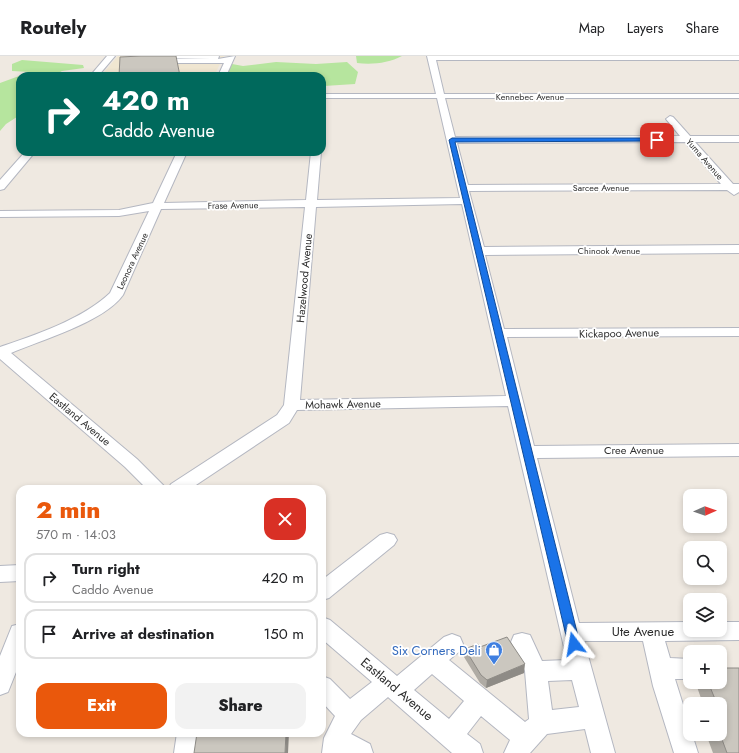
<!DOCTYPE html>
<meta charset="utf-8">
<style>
:root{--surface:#fff;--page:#f2f2f2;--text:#202124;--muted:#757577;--line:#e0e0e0;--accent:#ea580c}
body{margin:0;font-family:Jost,sans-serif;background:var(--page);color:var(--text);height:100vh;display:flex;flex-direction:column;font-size:15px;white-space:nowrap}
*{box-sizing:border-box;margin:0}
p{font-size:13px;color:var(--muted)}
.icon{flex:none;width:22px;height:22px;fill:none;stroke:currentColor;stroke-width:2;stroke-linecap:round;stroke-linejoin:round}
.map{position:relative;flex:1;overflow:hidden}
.sheet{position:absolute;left:16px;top:429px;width:310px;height:252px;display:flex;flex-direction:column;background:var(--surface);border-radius:12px;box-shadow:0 2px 6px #0003}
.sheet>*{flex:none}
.guide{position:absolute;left:16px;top:16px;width:310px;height:84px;border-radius:12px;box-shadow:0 2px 6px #0003;background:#00695c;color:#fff;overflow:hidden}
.needle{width:26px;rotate:88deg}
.tools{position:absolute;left:683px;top:433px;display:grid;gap:8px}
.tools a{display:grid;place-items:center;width:44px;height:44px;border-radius:8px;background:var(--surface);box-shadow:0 2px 6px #0003;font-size:20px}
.pin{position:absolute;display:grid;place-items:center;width:34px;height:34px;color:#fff;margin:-17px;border-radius:8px;box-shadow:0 2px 6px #0006}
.me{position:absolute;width:44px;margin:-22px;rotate:346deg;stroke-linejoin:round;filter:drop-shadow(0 0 3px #0008)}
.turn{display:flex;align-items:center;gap:14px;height:84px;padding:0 20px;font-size:18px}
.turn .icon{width:52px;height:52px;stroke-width:2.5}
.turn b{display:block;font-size:28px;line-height:34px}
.round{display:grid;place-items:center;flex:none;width:42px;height:42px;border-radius:12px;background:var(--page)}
.head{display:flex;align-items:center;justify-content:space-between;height:68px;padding:0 20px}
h1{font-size:24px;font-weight:800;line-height:30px;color:var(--accent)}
.cta{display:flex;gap:8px;margin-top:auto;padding:8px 20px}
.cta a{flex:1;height:46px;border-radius:12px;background:var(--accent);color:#fff;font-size:16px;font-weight:800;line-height:46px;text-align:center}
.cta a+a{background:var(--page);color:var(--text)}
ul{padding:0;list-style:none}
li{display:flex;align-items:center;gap:12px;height:50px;margin:0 8px 6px;padding:0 12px;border:2px solid var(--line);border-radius:12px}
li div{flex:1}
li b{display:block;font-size:15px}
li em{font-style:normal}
header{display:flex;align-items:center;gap:24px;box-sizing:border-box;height:56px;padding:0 20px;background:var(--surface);border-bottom:1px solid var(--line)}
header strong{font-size:19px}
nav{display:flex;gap:22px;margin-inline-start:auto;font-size:14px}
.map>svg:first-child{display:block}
</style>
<header>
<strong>Routely</strong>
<nav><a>Map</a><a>Layers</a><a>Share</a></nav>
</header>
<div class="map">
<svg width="739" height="697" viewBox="0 0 739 697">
<rect width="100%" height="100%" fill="#efe9e1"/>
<!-- education -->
<path fill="#f0e6d1" d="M118,0H224L214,20H101Z"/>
<!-- green -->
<path fill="#b6e59e" d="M356,0H402C389,7 372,9 357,7Z
M22,4L83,9L84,12L62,15L53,20H20V59L6,68L0,75V27L30,16L12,15V8Z
M276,6L316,8L347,6L358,16L355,28L324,30L322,32V20H295L304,16L273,20H228L227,18L232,8L243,10Z"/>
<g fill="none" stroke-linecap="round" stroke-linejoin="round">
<!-- minor casing -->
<g stroke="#b4b7c1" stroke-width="2">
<path id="minor" d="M107,0H115L98,20H90Z
M150,0H219L218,3L235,0L226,20H218L224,7H156L152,5L156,3L211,2H154Z
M427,0H739V4H436L444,38H739V42H445L455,81L680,80L666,63L670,60L673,61L690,80H739V86H695L733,128H739V136L734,139L727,134L469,135L484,191L739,189V197L485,199L504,273L739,272V280L507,281L534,390L739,388V400L537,402L579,567L690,566V574H720V566H739V584L665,585L670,602L690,603V623H675L690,671V678H692L698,697H674L653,630L643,585H584L615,697H591L585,673L547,678L530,697H504L510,684L481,660L467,678L480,688L483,697H452L388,641L361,664L351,678L370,688L373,697H322L324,682L335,660L322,646V620L330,623L350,643L372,626L322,583V561L330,564L397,620L444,581L452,578L460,581L463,588L460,595L449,604L525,666L529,663L525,615L511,586L514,579L522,577L530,579L542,605L567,604L508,350L297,354L289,367L190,433H168L171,428L277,359L284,349L305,151L161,153L123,239C104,266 41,284 11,297L137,403L167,433H147L125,411L0,303V291C35,279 83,263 110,237L149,155L119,160L0,161V155L119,154L153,147L177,96H187L164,147L306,144L311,96H321L317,144L460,142L437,42H322V38H436ZM685,86L721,128L468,129L457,87ZM462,148L506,340L300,344L316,151ZM432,618L464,645L449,663L414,634ZM572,624L579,651L552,654L548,625Z
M25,96H35L4,133L0,134V124Z
M387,477L394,479L397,484L394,489L329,542L322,544V524L380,479Z
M20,509V525L0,526V510Z
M20,568V606L8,636L0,639V600L12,570Z
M177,677H201L198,697H174Z"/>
</g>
<!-- minor -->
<use href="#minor" fill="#fff" fill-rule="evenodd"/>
</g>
<!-- wall -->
<path fill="#afaba4" d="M480,591L524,617L486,632L480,627L464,601L465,593Z
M697,626H720L739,697H713L706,678H720V648H703L696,628Z"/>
<!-- shaded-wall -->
<path fill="#8e8b86" d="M525,608L524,617L486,632L487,624Z
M286,677H289L288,697H285Z"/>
<!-- building -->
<path fill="#cbc7bf" stroke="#8e8b86" d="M141,0H176L180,20H119L120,1Z
M507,581L525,608L487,624L481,619L465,593L478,588L480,591Z
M720,612H739V697H727L720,678V648H709L708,643H715L708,626H720Z
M197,677H286L285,697H194Z"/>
<!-- route -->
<path fill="#1a73e8" stroke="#114b97" d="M452,82H657L659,84L657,85L455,86L580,588L578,592L574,594L570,592L568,588L449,84Z"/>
<!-- icons -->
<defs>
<g id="shop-pin" transform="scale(0.9)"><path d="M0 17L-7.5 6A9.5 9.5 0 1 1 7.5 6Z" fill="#3f7fe0" stroke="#fff"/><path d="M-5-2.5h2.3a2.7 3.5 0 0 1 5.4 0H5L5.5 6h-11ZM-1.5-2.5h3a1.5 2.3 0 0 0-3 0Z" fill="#fff"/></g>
</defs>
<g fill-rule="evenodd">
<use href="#shop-pin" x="494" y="594"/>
</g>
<g text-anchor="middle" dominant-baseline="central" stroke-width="3.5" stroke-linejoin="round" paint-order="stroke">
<!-- far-street labels -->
<g font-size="9" fill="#2e2e2e" stroke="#fff">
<text x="530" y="40">Kennebec Avenue</text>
<text transform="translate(705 103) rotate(49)">Yuma Avenue</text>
<text x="601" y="131">Sarcee Avenue</text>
<text transform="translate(233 149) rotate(-1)">Frase Avenue</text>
<text x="609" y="194">Chinook Avenue</text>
<text transform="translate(132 205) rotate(-65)">Leonora Avenue</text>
</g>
<!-- street labels -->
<g font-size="11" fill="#2e2e2e" stroke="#fff">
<text transform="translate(304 222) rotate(-85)">Hazelwood Avenue</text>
<text transform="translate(619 277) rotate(-1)">Kickapoo Avenue</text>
<text transform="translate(343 348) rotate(-1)">Mohawk Avenue</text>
<text transform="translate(80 363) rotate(40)">Eastland Avenue</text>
<text x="634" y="394">Cree Avenue</text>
</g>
<!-- near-street labels -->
<g font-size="13" fill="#2e2e2e" stroke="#fff">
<text x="643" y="575">Ute Avenue</text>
<text transform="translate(397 633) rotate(40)">Eastland Avenue</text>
</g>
<!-- near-shop labels -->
<g font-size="13" fill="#366cbe" stroke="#fff" text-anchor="end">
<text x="481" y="594">Six Corners Deli</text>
</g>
</g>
</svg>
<div class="tools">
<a><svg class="needle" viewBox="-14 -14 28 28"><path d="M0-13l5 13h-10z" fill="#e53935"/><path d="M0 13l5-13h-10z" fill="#757577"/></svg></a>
<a><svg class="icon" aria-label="search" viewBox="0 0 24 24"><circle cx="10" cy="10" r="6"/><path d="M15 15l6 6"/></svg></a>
<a><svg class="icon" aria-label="layers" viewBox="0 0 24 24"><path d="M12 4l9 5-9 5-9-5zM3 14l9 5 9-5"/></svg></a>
<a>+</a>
<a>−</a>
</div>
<div class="pin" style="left:657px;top:84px;background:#d93025"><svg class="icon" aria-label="arrive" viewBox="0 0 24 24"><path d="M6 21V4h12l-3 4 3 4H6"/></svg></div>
<svg class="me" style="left:574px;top:588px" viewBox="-20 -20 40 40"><path d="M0-17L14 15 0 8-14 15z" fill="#1a73e8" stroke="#fff" stroke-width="4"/></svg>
<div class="guide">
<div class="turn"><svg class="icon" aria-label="right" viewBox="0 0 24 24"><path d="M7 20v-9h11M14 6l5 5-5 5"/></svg><div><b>420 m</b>Caddo Avenue</div></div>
</div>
<section class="sheet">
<div class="head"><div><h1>2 min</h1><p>570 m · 14:03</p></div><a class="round" style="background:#d93025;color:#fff"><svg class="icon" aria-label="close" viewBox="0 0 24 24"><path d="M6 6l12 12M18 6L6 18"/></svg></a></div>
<ul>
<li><svg class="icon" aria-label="right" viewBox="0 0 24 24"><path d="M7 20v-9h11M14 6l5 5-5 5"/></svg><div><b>Turn right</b><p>Caddo Avenue</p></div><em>420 m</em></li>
<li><svg class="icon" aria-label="arrive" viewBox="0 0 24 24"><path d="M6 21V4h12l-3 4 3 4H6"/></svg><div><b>Arrive at destination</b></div><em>150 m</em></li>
</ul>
<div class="cta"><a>Exit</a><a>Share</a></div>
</section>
</div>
